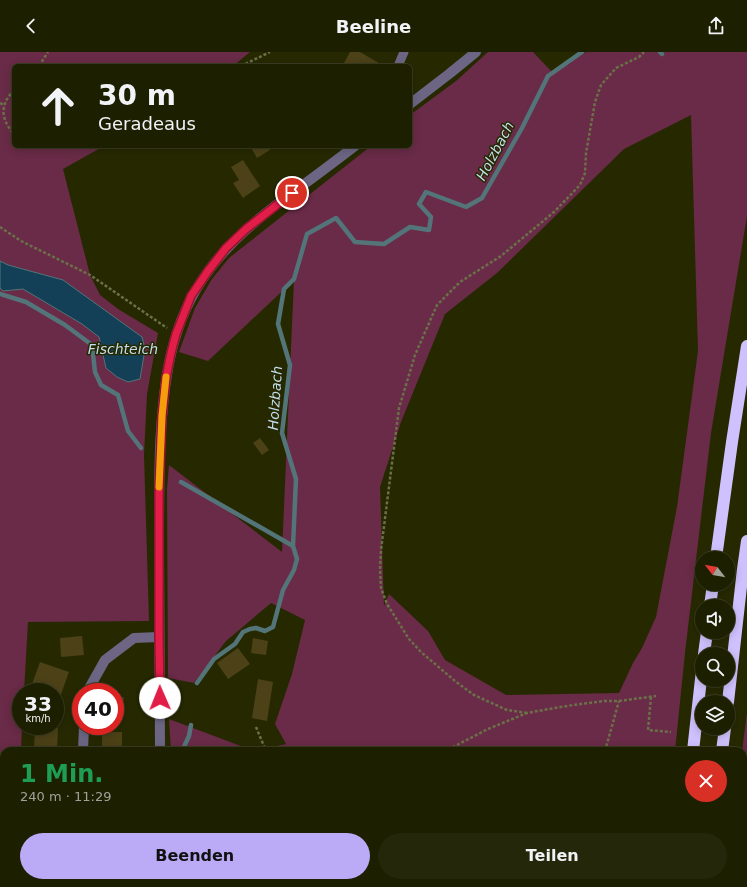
<!DOCTYPE html>
<html lang="de">
<meta charset="utf-8">
<style>
:root{--surface:#1c1f00;--page:#25270a;--text:#f1f3f6;--muted:#a0a299;--line:#3a3d22;--accent:#bbaaf6}
body{margin:0;font-family:"DejaVu Sans",sans-serif;background:var(--page);color:var(--text);height:100vh;display:flex;flex-direction:column;font-size:15px;white-space:nowrap}
*{box-sizing:border-box;margin:0}
p{font-size:13px;color:var(--muted)}
.icon{flex:none;width:22px;height:22px;fill:none;stroke:currentColor;stroke-width:2;stroke-linecap:round;stroke-linejoin:round}
.map{position:relative;flex:1;overflow:hidden}
.drawer{position:absolute;left:0px;top:695px;width:747px;height:140px;display:flex;flex-direction:column;background:var(--surface);border-radius:12px 12px 0 0;box-shadow:0 2px 10px #0003,0 0 0 1px var(--line)}
.drawer>*{flex:none}
.guide{position:absolute;left:12px;top:12px;width:400px;height:84px;border-radius:6px;box-shadow:0 2px 10px #0003,0 0 0 1px var(--line);background:#1c1f00;color:var(--text);overflow:hidden}
.needle{width:26px;rotate:301deg}
.tools{position:absolute;left:695px;top:499px;display:grid;gap:8px}
.tools a{display:grid;place-items:center;width:40px;height:40px;border-radius:50%;background:var(--surface);box-shadow:0 2px 10px #0003,0 0 0 1px var(--line);font-size:20px}
.speed{position:absolute;left:12px;top:631px;display:flex;gap:8px;font-size:20px;font-weight:700;text-align:center}
.speed>*{display:grid;place-content:center;width:52px;height:52px;border-radius:50%;background:var(--surface);box-shadow:0 2px 10px #0003,0 0 0 1px var(--line);line-height:1}
.speed small{font-size:10px;font-weight:400}
.speed .limit{border:6px solid #d22;background:#fff;color:#111}
.pin{position:absolute;display:grid;place-items:center;width:34px;height:34px;color:#fff;margin:-17px;border:2px solid #fff;border-radius:50%;box-shadow:0 1px 4px #0007}
.me{position:absolute;width:44px;margin:-22px;rotate:359deg;stroke-linejoin:round;filter:drop-shadow(0 0 3px #0008)}
.turn{display:flex;align-items:center;gap:14px;height:84px;padding:0 20px;font-size:18px}
.turn .icon{width:52px;height:52px;stroke-width:2.5}
.turn b{display:block;font-size:28px;line-height:34px}
.round{display:grid;place-items:center;flex:none;width:42px;height:42px;border-radius:21px;background:var(--page)}
.overview{display:flex;align-items:center;justify-content:space-between;height:68px;padding:0 20px}
h1{font-size:24px;font-weight:800;line-height:30px;color:#1e9e55}
.button{display:flex;gap:8px;margin-top:auto;padding:8px 20px}
.button a{flex:1;height:46px;border-radius:24px;background:var(--accent);color:#111;font-size:16px;font-weight:800;line-height:46px;text-align:center}
.button a+a{background:var(--page);color:var(--text)}
header{display:flex;justify-content:space-between;align-items:center;height:52px;padding:0 20px;background:var(--surface);font-size:18px;font-weight:800}
.map>svg:first-child{display:block}
</style>
<header><svg class="icon" aria-label="back" viewBox="0 0 24 24"><path d="M15 5l-7 7 7 7"/></svg>Beeline<svg class="icon" aria-label="share" viewBox="0 0 24 24"><path d="M12 15V3M7 8l5-5 5 5M5 13v7h14v-7"/></svg></header>
<div class="map">
<svg width="747" height="835" viewBox="0 0 747 835">
<rect width="100%" height="100%" fill="#262900"/>
<!-- green -->
<path fill="#692b47" fill-rule="evenodd" d="M0,0H250L233,14H14V94H104L63,117L90,223L100,243L118,257L158,281L147,342L144,403L149,569L28,570L24,640H21V674H22L21,699H4V831H13V835H0Z
M488,0H533L552,20L586,0H747V164L711,381L685,601L675,699H171L169,667L254,699L286,692L275,672L292,622L305,568L271,551L226,589L194,631L168,626L167,437L169,413L282,500L294,228L208,309L179,300L195,256L212,227L229,206L371,94H410V63L456,29ZM691,63L698,299L677,455L656,565L642,596L633,611L619,641L506,643L445,608L428,579L389,542L384,554L380,435L401,370L445,262L497,221L624,97Z
M747,661V835H731V831H743L742,699Z
M201,831H661L660,835H203Z"/>
<!-- water -->
<path fill="#134056" stroke="#537478" d="M0,209L8,213L63,228L142,285L145,297L140,327L128,330L117,325L106,316L99,285L82,272L23,237L3,239L0,236Z"/>
<g fill="none" stroke-linecap="round" stroke-linejoin="round">
<!-- stream -->
<path stroke="#537478" stroke-width="4.5" d="M660,0L662,2
M0,242L26,250L65,273L92,293L95,320L101,333L118,343L128,379L141,396
M181,430L293,494
M197,631L214,607L235,592L243,580L250,577L256,576L265,579L273,575L283,538L294,518L297,507L293,494L296,427L282,381L290,313L278,272L284,237L294,227L307,182L336,166L355,190L384,192L410,175L429,178L431,165L419,152L426,140L466,155L482,146L522,76L548,24L582,0
M182,699L189,684L191,673
M256,831L260,835
M306,831L310,835
M297,835L301,831"/>
</g>
<!-- building -->
<path fill="#4c4117" d="M350,0H360L384,14H349L344,11Z
M250,94H267L270,98L257,106Z
M243,108L260,134L243,146L233,131L239,128L231,115Z
M260,386L269,398L262,403L253,391Z
M82,584L84,603L61,605L60,586Z
M253,586L268,589L266,603L251,601Z
M238,596L250,612L228,627L217,611Z
M40,610L69,620L60,645L55,643V640H46L31,635Z
M258,627L273,630L267,669L252,666Z
M115,645H124L123,664H115Z
M35,676H58L57,699H34Z
M102,680H122V699H102Z"/>
<g fill="none" stroke-linecap="round" stroke-linejoin="round">
<!-- path -->
<path stroke="#6c7048" stroke-width="2.5" stroke-dasharray="3 2" stroke-linecap="butt" d="M39,14L48,0
M241,14L270,0
M14,38C0,53 0,66 14,82
M0,51L4,53
M49,94H53
M0,175L21,189L90,223L167,276
M651,645L648,678L671,680
M527,661L507,658L474,643L455,629L421,600L409,587L387,552L381,536L380,517L381,498L399,356L415,303L437,253L460,230L501,204L554,160L580,133L585,121L586,101L595,50L601,33L616,16L639,5L644,0
M256,675L266,699
M449,699L455,694L488,677L527,661L549,657L573,653L604,649H619L656,644
M605,699L619,649
M427,831L433,835"/>
<!-- service -->
<path stroke="#6c6684" stroke-width="9" d="M398,14L404,0"/>
<!-- minor -->
<path stroke="#6c6684" stroke-width="10" d="M87,640L105,608L134,586L159,585
M83,699L84,674
M81,835V831"/>
<!-- tertiary -->
<path stroke="#6c6684" stroke-width="10" d="M410,52L449,22L476,0
M160,699C160,630 159,562 159,493C159,461 159,429 160,397C163,333 169,271 209,218C232,187 261,164 292,141C313,126 334,110 355,94
M184,831L186,835"/>
<!-- motorway -->
<path stroke="#cec1fd" stroke-width="12" d="M716,506L732,390L747,294
M710,554L713,532
M704,602L707,580
M728,650L743,517L747,489
M693,699L702,618
M722,699L725,676
M679,835L680,831
M709,835V831"/>
</g>
<g fill="none" stroke-linecap="round" stroke-linejoin="round">
<!-- route casing -->
<g stroke="#92132f" stroke-width="10">
<path id="route" d="M160,646L159,585V440L162,364L166,326L171,301L176,282L191,244L208,219L226,196L246,177L292,141"/>
</g>
<!-- route -->
<use href="#route" stroke="#e11d48" stroke-width="7"/>
<!-- slow -->
<path stroke="#f59e0b" stroke-width="7" d="M159,435L162,364L166,325"/>
</g>
<g text-anchor="middle" dominant-baseline="central" stroke-width="3" stroke-linejoin="round" paint-order="stroke">
<!-- water labels -->
<g font-size="14" font-style="italic" fill="#c2dded" stroke="#262900">
<text transform="translate(495 99) rotate(-62)">Holzbach</text>
<text x="123" y="297">Fischteich</text>
<text transform="translate(275 346) rotate(-86)">Holzbach</text>
</g>
</g>
</svg>
<div class="tools">
<a><svg class="needle" viewBox="-14 -14 28 28"><path d="M0-13l5 13h-10z" fill="#e53935"/><path d="M0 13l5-13h-10z" fill="#a0a299"/></svg></a>
<a><svg class="icon" aria-label="sound" viewBox="0 0 24 24"><path d="M4 9h4l5-4v14l-5-4H4zM17 9q2 3 0 6"/></svg></a>
<a><svg class="icon" aria-label="search" viewBox="0 0 24 24"><circle cx="10" cy="10" r="6"/><path d="M15 15l6 6"/></svg></a>
<a><svg class="icon" aria-label="layers" viewBox="0 0 24 24"><path d="M12 4l9 5-9 5-9-5zM3 14l9 5 9-5"/></svg></a>
</div>
<div class="speed"><div>33<small>km/h</small></div><div class="limit">40</div></div>
<div class="pin" style="left:292px;top:141px;background:#d93025"><svg class="icon" aria-label="arrive" viewBox="0 0 24 24"><path d="M6 21V4h12l-3 4 3 4H6"/></svg></div>
<svg class="me" style="left:160px;top:646px" viewBox="-20 -20 40 40"><circle r="19" fill="#fff"/><path d="M0-13L10 11 0 6-10 11z" fill="#e11d48"/></svg>
<div class="guide">
<div class="turn"><svg class="icon" aria-label="ahead" viewBox="0 0 24 24"><path d="M12 20V5M6 11l6-6 6 6"/></svg><div><b>30 m</b>Geradeaus</div></div>
</div>
<section class="drawer">
<div class="overview"><div><h1>1 Min.</h1><p>240 m · 11:29</p></div><a class="round" style="background:#d93025;color:#fff"><svg class="icon" aria-label="close" viewBox="0 0 24 24"><path d="M6 6l12 12M18 6L6 18"/></svg></a></div>
<div class="button"><a>Beenden</a><a>Teilen</a></div>
</section>
</div>
